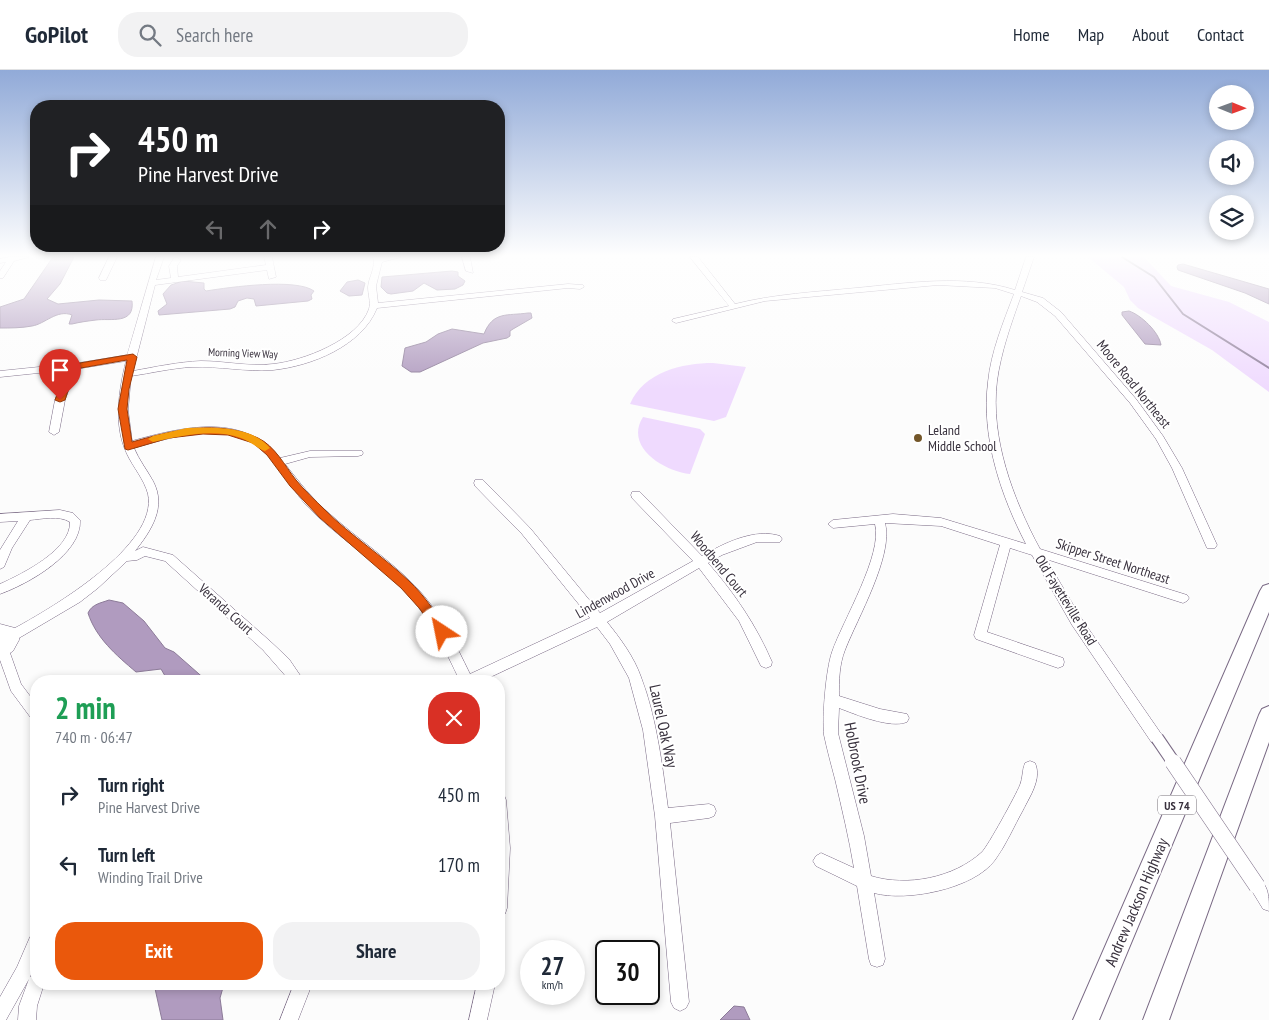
<!DOCTYPE html>
<meta charset="utf-8">
<style>
:root{--surface:#fff;--page:#f2f2f3;--text:#1f2937;--muted:#747a83;--line:#e0e1e3;--accent:#ea580c}
body{margin:0;font-family:"PT Sans Narrow",sans-serif;background:var(--page);color:var(--text);height:100vh;display:flex;flex-direction:column;font-size:19px;white-space:nowrap}
*{box-sizing:border-box;margin:0}
p{font-size:16px;color:var(--muted)}
.icon{flex:none;width:28px;height:28px;fill:none;stroke:currentColor;stroke-width:2;stroke-linecap:round;stroke-linejoin:round}
.map{position:relative;flex:1;overflow:hidden}
.details{position:absolute;left:30px;top:605px;width:475px;height:315px;display:flex;flex-direction:column;background:var(--surface);border-radius:20px;box-shadow:0 2px 8px #0003}
.details>*{flex:none}
.banner{position:absolute;left:30px;top:30px;width:475px;height:152px;border-radius:20px;box-shadow:0 2px 8px #0003;background:#202124;color:#fff;overflow:hidden}
.needle{width:32px;rotate:91deg}
.buttons{position:absolute;left:1209px;top:15px;display:grid;gap:10px}
.buttons a{display:grid;place-items:center;width:45px;height:45px;border-radius:50%;background:var(--surface);box-shadow:0 2px 8px #0003;font-size:25px}
.speed{position:absolute;left:520px;top:870px;display:flex;gap:10px;font-size:25px;font-weight:700;text-align:center}
.speed>*{display:grid;place-content:center;width:65px;height:65px;border-radius:50%;background:var(--surface);box-shadow:0 2px 8px #0003;line-height:1}
.speed small{font-size:12px;font-weight:400}
.speed .limit{border:2px solid #111;border-radius:8px;background:#fff;color:#111}
.pin{position:absolute;display:grid;place-items:center;width:42px;height:42px;color:#fff;margin:-51px -21px;border-radius:50% 50% 50% 0;rotate:-45deg;box-shadow:0 0 5px #0007}
.pin .icon{rotate:45deg}
.me{position:absolute;width:55px;margin:-28px;rotate:326deg;stroke-linejoin:round;filter:drop-shadow(0 0 4px #0008)}
.turn{display:flex;align-items:center;gap:18px;height:105px;padding:0 25px;font-size:22px}
.turn .icon{width:65px;height:65px;stroke-width:2.5}
.turn b{display:block;font-size:35px;line-height:42px}
.lanes{display:flex;align-items:center;height:48px;padding:0 25px;background:#0003;justify-content:center;gap:25px;direction:ltr}
.lanes .off{opacity:.35}
.round{display:grid;place-items:center;flex:none;width:52px;height:52px;border-radius:20px;background:var(--page)}
.summary{display:flex;align-items:center;justify-content:space-between;height:85px;padding:0 25px}
h1{font-size:30px;font-weight:700;line-height:38px;color:#1e9e55}
.action{display:flex;gap:10px;margin-top:auto;padding:10px 25px}
.action a{flex:1;height:58px;border-radius:20px;background:var(--accent);color:#fff;font-size:20px;font-weight:700;line-height:58px;text-align:center}
.action a+a{background:var(--page);color:var(--text)}
ul{padding:0;list-style:none}
li{display:flex;align-items:center;gap:15px;height:70px;padding:0 25px}
li div{flex:1}
li b{display:block;font-size:19px}
li em{font-style:normal}
header{display:flex;align-items:center;gap:30px;box-sizing:border-box;height:70px;padding:0 25px;background:var(--surface);border-bottom:1px solid var(--line)}
header strong{font-size:24px}
nav{display:flex;gap:28px;margin-inline-start:auto;font-size:18px}
.search{width:350px;height:45px;background:var(--page);display:flex;align-items:center;gap:12px;box-sizing:border-box;padding:0 18px;border-radius:20px;color:var(--muted);font-size:19px}
.map>svg:first-child{display:block}
</style>
<header>
<strong>GoPilot</strong>
<div class="search"><svg class="icon" aria-label="search" viewBox="0 0 24 24"><circle cx="10" cy="10" r="6"/><path d="M15 15l6 6"/></svg>Search here</div>
<nav><a>Home</a><a>Map</a><a>About</a><a>Contact</a></nav>
</header>
<div class="map">
<svg width="1269" height="950" viewBox="0 0 1269 950">
<rect width="100%" height="100%" fill="#fcfcfc"/>
<!-- green -->
<path fill="#efdafe" d="M1088,187H1144L1171,216L1229,232L1269,252V322L1212,280L1138,238L1130,230L1124,217Z
M713,293L746,297L726,347L714,351L630,334C644,302 682,293 713,293Z
M643,347L700,359L705,364L690,404C664,401 624,377 643,347Z"/>
<!-- water -->
<path fill="#b09bbf" stroke="#8c7b98" d="M53,187H74L60,214L47,229L58,234L99,230L132,231C135,255 110,248 96,250C88,251 80,252 72,254H69L72,245C57,239 45,254 32,256C22,258 10,258 0,258V237L24,229Z
M1183,194L1269,219V234L1245,223L1178,200L1177,197L1178,195Z
M452,201L458,202V206L465,211L463,215L455,219L437,220L424,213L413,221L391,224L387,223L381,217L382,207Z
M358,210L365,213L362,225L349,226L340,221L347,212Z
M183,211L204,213V219L206,221C231,217 296,208 314,221L311,225L312,229L308,231L256,236L254,229L247,228L238,231L235,237L230,239L159,245L158,241L167,234L163,224L171,215Z
M1129,241C1141,245 1159,262 1161,275L1145,274L1122,245V242Z
M528,243H531L532,248L513,259L510,261V266L507,268L483,273L420,302H411L402,296L405,278L426,272L438,264L452,259L484,264C493,241 507,246 528,243Z
M109,530L123,533L144,551L165,578L174,582L207,611H168L161,599L136,602C116,585 96,568 88,543C92,534 101,533 109,530Z
M154,914H224L220,928L223,950H162Z
M734,936L744,937L750,950H720Z"/>
<g fill="none" stroke-linecap="round" stroke-linejoin="round">
<!-- stream -->
<path stroke="#8c7b98" stroke-width="2" d="M1122,187L1154,207L1183,244L1269,298"/>
<!-- minor casing -->
<g stroke="#796984" stroke-width="1">
<path id="minor" d="M10,187H29L14,191L3,208H0V201L6,192L0,193V189Z
M109,187H117L106,210H100L99,208Z
M156,187H164L156,210L171,208L169,196L174,188H177L181,190L177,196L178,207L266,195L264,187H272L276,207L269,209L267,200L155,215L133,301C155,297 178,292 201,291C225,291 249,297 273,294C303,291 358,270 369,239C371,232 368,224 368,217C369,206 376,198 373,187H401L382,192L376,216L378,233L568,214L583,215L584,217L580,219L568,218L377,238C362,276 311,296 273,300C246,302 219,296 192,297C172,298 152,303 131,306L128,340L132,371C183,357 242,342 280,388L310,381H362L363,383L362,385L358,386L310,387L285,394C299,412 313,430 331,445C359,470 390,490 416,517C440,542 455,573 470,604L590,548L522,464L475,416L474,413L475,410H483L530,458L600,543L693,491L632,428L631,425L632,422H640L702,486C724,473 755,458 780,466L782,469L780,472H757L722,485L708,493C735,524 756,555 772,592L771,596L766,598L761,596L739,551L699,498L607,552C620,568 634,587 641,607C657,649 662,694 668,738L709,734L714,736L716,741L714,746L709,748L670,753L689,932L686,938L680,941L674,938L671,932L655,746L643,660L629,608L610,574L597,557L482,611H460C445,580 431,549 407,524C377,491 338,468 307,436C287,414 272,378 242,368C208,356 168,368 134,378C139,390 147,400 153,411C167,437 151,461 135,481L143,477L173,485L271,572L289,589L304,611H290L263,580L165,491L145,486L137,490L127,491L98,518L80,532L19,568V570L13,581L10,583L21,614L36,634V650L31,648L11,621L0,590V554L15,558C52,538 159,475 148,424C144,409 133,397 127,384C113,355 119,320 126,291L76,299L65,330L59,362L54,365L49,362L55,330L67,300L0,307V301L78,293L127,285Z
M462,187H470L473,203L466,201Z
M690,187H698L735,234C775,224 816,222 856,218C908,213 965,204 1015,220L1026,187H1034L1022,222L1043,228L1061,242L1136,329L1163,366L1182,398L1217,475L1215,478H1207L1172,398L1156,369L1130,333L1055,246L1037,232L1021,226C1011,254 1001,282 997,311C990,368 1013,429 1040,479L1187,525L1189,528L1187,531L1183,533L1046,489L1081,548L1164,668L1162,673L1157,675L1152,673L1072,555L1032,485L1010,478L987,562L1063,588L1064,592L1063,596L1058,598L976,569L974,565L1000,475L941,456L885,453C894,485 857,549 845,580C839,595 839,611 839,626L880,639L907,644L909,648L907,652C890,659 855,644 839,638L838,663L864,766L871,806C907,817 954,808 982,782C988,776 1016,725 1020,715C1023,708 1022,700 1025,693L1030,691L1035,693C1042,709 1030,726 1023,740C1014,756 1006,775 995,790C974,819 906,832 874,823L885,889L883,895L877,897L871,895L869,889L857,816L816,796L813,791L816,786L821,783L854,798C849,768 842,739 835,709C831,694 827,679 824,665C822,647 826,599 832,582C843,550 883,485 875,454L833,458L828,454L833,450L893,444L941,448L1026,474C1001,426 981,367 988,312C991,282 1003,253 1014,224L995,218L938,215L765,231L676,253L672,251L673,249L729,236Z
M60,440L73,443L80,450C82,484 28,514 0,524V514C22,504 71,480 70,452C59,445 42,449 30,450L12,478L4,497L0,499V480L18,451L0,452V444Z
M499,723L504,725L506,730L510,778L507,838L505,844L499,846Z
M1257,808C1269,814 1269,828 1269,841L1263,839L1249,816L1251,810Z
M36,865V892L30,907L36,904V914H44L37,936L36,950H18L19,936L29,909L6,950H0V927L17,897L30,867Z
M294,914H312L298,950H280Z
M477,914H495L487,950H469Z"/>
</g>
<!-- highway casing -->
<g stroke="#796984" stroke-width="2">
<path id="highway" d="M1269,514V542L1099,950H1073L1260,521L1263,516Z
M1269,636V672L1169,950H1143L1259,645L1262,639Z"/>
</g>
<!-- minor -->
<use href="#minor" fill="#fff" fill-rule="evenodd"/>
<!-- highway -->
<use href="#highway" fill="#fff" fill-rule="evenodd"/>
<!-- minor-bridge-far1 casing -->
<g stroke="#796984" stroke-width="14" stroke-linecap="butt">
<path id="minor-bridge-far1" d="M1157,668L1174,693"/>
</g>
<!-- minor-bridge casing -->
<g stroke="#796984" stroke-width="17" stroke-linecap="butt">
<path id="minor-bridge" d="M1173,692L1257,816"/>
</g>
<!-- minor-bridge-far1 -->
<use href="#minor-bridge-far1" stroke="#fff" stroke-width="12"/>
<!-- minor-bridge -->
<use href="#minor-bridge" stroke="#fff" stroke-width="16"/>
</g>
<!-- sky -->
<linearGradient id="sky" x2="0" y2="1"><stop stop-color="#91aad8"/><stop offset="0.58" stop-color="#fefefe"/><stop offset="1" stop-color="#fefefe" stop-opacity="0"/></linearGradient>
<rect width="1269" height="320" fill="url(#sky)"/>
<!-- route -->
<path fill="#ea580c" stroke="#983908" d="M133,284L137,287L129,319L127,339L132,372C174,360 217,349 258,368C275,376 285,396 296,410C305,421 315,430 325,440C351,466 383,486 409,511C424,525 435,542 447,559L449,562L447,566L442,568L438,566L420,539L401,518L320,448L290,416L267,385L253,373L228,365L203,364L169,368L128,380L125,379L118,339L127,290L75,299L65,330L60,332L55,330L68,295Z"/>
<!-- slow -->
<path fill="#f59e0b" d="M187,358C213,358 251,355 270,378L265,381C257,378 250,371 241,368C213,358 180,366 153,372L148,369L153,366Z"/>
<!-- markers -->
<circle fill="#735629" stroke="#fff" stroke-width="2" cx="918" cy="368" r="5"/>
<g text-anchor="middle" dominant-baseline="central" stroke-width="4" stroke-linejoin="round" paint-order="stroke">
<!-- far-street labels -->
<g font-size="11" fill="#38313d" stroke="#fff">
<text transform="translate(243 283) rotate(2)">Morning View Way</text>
</g>
<!-- shield labels -->
<rect fill="#fff" stroke="#746f77" stroke-width="1" x="1158" y="725.5" width="38" height="19" rx="4"/>
<g font-size="12" font-weight="bold" fill="#38313d">
<text x="1177" y="735">US 74</text>
</g>
<!-- street labels -->
<g font-size="14" fill="#38313d" stroke="#fff">
<text transform="translate(1134 314) rotate(51)">Moore Road Northeast</text>
<text transform="translate(1113 491) rotate(18)">Skipper Street Northeast</text>
<text transform="translate(719 494) rotate(50)">Woodbend Court</text>
<text transform="translate(615 523) rotate(-29)">Lindenwood Drive</text>
<text transform="translate(1066 530) rotate(58)">Old Fayetteville Road</text>
<text transform="translate(226 539) rotate(42)">Veranda Court</text>
</g>
<!-- poi labels -->
<g font-size="14" fill="#38313d" stroke="#fff" text-anchor="start">
<text x="928" y="360">Leland<tspan x="928" dy="16">Middle School</tspan></text>
</g>
<!-- near-street labels -->
<g font-size="16" fill="#38313d" stroke="#fff">
<text transform="translate(664 656) rotate(78)">Laurel Oak Way</text>
<text transform="translate(858 693) rotate(79)">Holbrook Drive</text>
<text transform="translate(1136 832) rotate(-67)">Andrew Jackson Highway</text>
</g>
</g>
</svg>
<div class="buttons">
<a><svg class="needle" viewBox="-14 -14 28 28"><path d="M0-13l5 13h-10z" fill="#e53935"/><path d="M0 13l5-13h-10z" fill="#747a83"/></svg></a>
<a><svg class="icon" aria-label="sound" viewBox="0 0 24 24"><path d="M4 9h4l5-4v14l-5-4H4zM17 9q2 3 0 6"/></svg></a>
<a><svg class="icon" aria-label="layers" viewBox="0 0 24 24"><path d="M12 4l9 5-9 5-9-5zM3 14l9 5 9-5"/></svg></a>
</div>
<div class="speed"><div>27<small>km/h</small></div><div class="limit">30</div></div>
<div class="pin" style="left:60px;top:330px;background:#d93025"><svg class="icon" aria-label="arrive" viewBox="0 0 24 24"><path d="M6 21V4h12l-3 4 3 4H6"/></svg></div>
<svg class="me" style="left:442px;top:562px" viewBox="-20 -20 40 40"><circle r="19" fill="#fff"/><path d="M0-13L10 11 0 6-10 11z" fill="#ea580c"/></svg>
<div class="banner">
<div class="turn"><svg class="icon" aria-label="right" viewBox="0 0 24 24"><path d="M7 20v-9h11M14 6l5 5-5 5"/></svg><div><b>450 m</b>Pine Harvest Drive</div></div>
<div class="lanes"><svg class="icon off" aria-label="left" viewBox="0 0 24 24"><path d="M17 20v-9H6M10 6l-5 5 5 5"/></svg><svg class="icon off" aria-label="ahead" viewBox="0 0 24 24"><path d="M12 20V5M6 11l6-6 6 6"/></svg><svg class="icon" aria-label="right" viewBox="0 0 24 24"><path d="M7 20v-9h11M14 6l5 5-5 5"/></svg></div>
</div>
<section class="details">
<div class="summary"><div><h1>2 min</h1><p>740 m · 06:47</p></div><a class="round" style="background:#d93025;color:#fff"><svg class="icon" aria-label="close" viewBox="0 0 24 24"><path d="M6 6l12 12M18 6L6 18"/></svg></a></div>
<ul>
<li><svg class="icon" aria-label="right" viewBox="0 0 24 24"><path d="M7 20v-9h11M14 6l5 5-5 5"/></svg><div><b>Turn right</b><p>Pine Harvest Drive</p></div><em>450 m</em></li>
<li><svg class="icon" aria-label="left" viewBox="0 0 24 24"><path d="M17 20v-9H6M10 6l-5 5 5 5"/></svg><div><b>Turn left</b><p>Winding Trail Drive</p></div><em>170 m</em></li>
</ul>
<div class="action"><a>Exit</a><a>Share</a></div>
</section>
</div>
